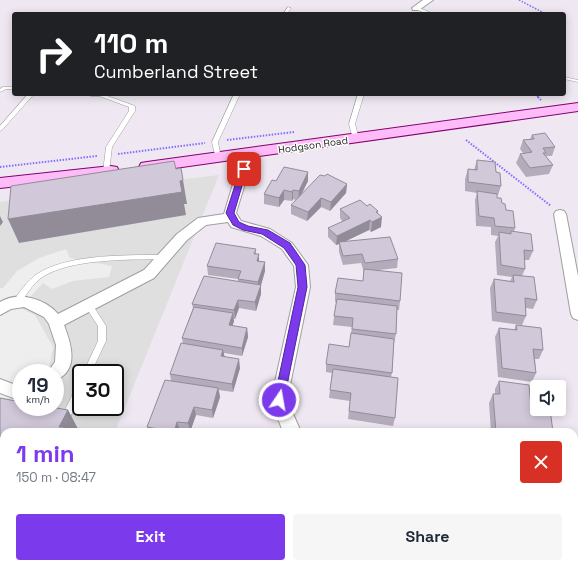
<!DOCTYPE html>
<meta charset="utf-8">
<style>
:root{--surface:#fff;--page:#f6f6f7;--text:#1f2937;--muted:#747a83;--accent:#7c3aed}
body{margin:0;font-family:"Space Grotesk",sans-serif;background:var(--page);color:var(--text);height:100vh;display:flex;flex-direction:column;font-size:15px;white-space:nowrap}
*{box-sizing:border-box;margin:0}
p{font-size:13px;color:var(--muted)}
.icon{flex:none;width:22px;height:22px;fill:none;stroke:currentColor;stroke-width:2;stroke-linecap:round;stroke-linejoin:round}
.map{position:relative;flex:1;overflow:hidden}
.side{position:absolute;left:0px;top:428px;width:578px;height:140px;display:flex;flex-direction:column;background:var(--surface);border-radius:12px 12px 0 0;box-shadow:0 2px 10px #0003}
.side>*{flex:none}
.hud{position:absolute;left:12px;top:12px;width:554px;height:84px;border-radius:4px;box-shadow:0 2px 10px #0003;background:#202124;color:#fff;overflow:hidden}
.tools{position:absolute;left:530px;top:380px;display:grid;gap:8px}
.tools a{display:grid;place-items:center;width:36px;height:36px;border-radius:4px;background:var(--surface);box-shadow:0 2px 10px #0003;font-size:20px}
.speed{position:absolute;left:12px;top:364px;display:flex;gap:8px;font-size:20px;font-weight:700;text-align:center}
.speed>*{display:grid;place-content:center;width:52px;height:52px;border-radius:50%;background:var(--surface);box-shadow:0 2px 10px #0003;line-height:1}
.speed small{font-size:10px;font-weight:400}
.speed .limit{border:2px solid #111;border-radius:6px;background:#fff;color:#111}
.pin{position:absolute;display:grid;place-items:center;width:34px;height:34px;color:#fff;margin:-17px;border-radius:8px;box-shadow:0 2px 6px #0006}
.me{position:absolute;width:44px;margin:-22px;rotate:12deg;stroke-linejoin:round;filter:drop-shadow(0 0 3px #0008)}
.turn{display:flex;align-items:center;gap:14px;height:84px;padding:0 16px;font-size:18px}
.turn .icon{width:52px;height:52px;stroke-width:2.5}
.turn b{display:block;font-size:28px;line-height:34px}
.round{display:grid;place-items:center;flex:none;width:42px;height:42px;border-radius:4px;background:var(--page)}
.head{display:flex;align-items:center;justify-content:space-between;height:68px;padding:0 16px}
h1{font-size:24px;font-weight:700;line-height:30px;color:var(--accent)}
.cta{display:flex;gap:8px;margin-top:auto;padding:8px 16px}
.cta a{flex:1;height:46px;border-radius:4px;background:var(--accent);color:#fff;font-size:16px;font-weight:700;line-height:46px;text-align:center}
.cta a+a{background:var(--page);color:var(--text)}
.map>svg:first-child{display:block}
</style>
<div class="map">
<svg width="578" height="568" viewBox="0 0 578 568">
<rect width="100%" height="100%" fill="#efe8f2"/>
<!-- residential -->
<path fill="#dfdfe0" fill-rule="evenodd" d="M219,175L115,432H4V564H61L59,568H0V202ZM21,373H55V407H21ZM81,373H115V407H81Z"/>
<!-- parking -->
<path fill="#eee" d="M66,249L70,258L112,266L109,277L73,281L52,289L43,283L20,308L35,315L53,347L48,373H21V407L0,411V288H3L17,271L39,258Z"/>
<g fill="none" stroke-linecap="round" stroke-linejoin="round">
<!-- lane casing -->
<g stroke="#9f9f9f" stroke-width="1">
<path id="lane" d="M288,7L291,8L287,14H283Z
M415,7H417L434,14H428L415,9Z
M564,77L578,80V82L564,79Z
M3,87H14V89H6L0,92V89Z
M28,94H34L2,130L0,131V126Z
M88,94H102L135,106V111L112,147L109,172L106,174L103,172L106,147L129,111V107L99,96H91Z
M234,94H240L218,142L221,158L220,159H216L212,142Z
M358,94H364L355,124L359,139L356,141L353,139L349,124Z
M163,255L166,257L163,259C129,260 70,258 41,278C32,285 26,295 20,304H14L13,302C19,292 27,281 37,274C67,254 128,255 163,255Z
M89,303L92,304L106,326V341L91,373H83L98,341V326L85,306L86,304Z
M81,382V394L68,422L65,423L62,422L61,419L62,416L78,383Z"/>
</g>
<!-- street casing -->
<g stroke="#9f9f9f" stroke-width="2">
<path id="street" d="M423,0H433L419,10H413L412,8Z
M248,151L252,152L254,154L236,213L241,221L270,229L292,243L308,265L310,287L287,400L301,432H283L271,400L296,287L294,266L282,249L261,236L231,227L228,222L206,225L187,240L154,278L64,325C71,343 80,371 55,380V373H47L55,362L56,345L49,324L44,317L24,307L11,309L0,315V302C18,291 45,298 58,314L144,270L177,234L198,218L224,214L242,154L244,152Z
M560,210L564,211L566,214L578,276V320L573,318L571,314L554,214L556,211Z
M0,379L21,387V401L0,393Z
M574,493L578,494V512L574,511Z"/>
</g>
<!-- secondary casing -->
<g stroke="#82006e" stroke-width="2">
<path id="secondary" d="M578,103V111L147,172L141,171L139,167L141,163L147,162Z
M111,166L117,167L119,171L117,175L0,188V178Z"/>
</g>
<!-- path-far1 -->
<path stroke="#836dff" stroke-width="1.5" stroke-dasharray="1.5 1.5" stroke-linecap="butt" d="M519,0L546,14
M535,94L539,98"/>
<!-- path -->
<path stroke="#836dff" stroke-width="2" stroke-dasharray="1.5 1.5" stroke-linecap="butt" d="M538,97L541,100
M227,140L294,132
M466,140L551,206
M118,154L205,143
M0,167L97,156"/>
<!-- lane -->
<use href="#lane" fill="#fff" fill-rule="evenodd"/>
<!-- street -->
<use href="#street" fill="#fff" fill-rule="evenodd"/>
<!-- secondary -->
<use href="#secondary" fill="#fdbcf7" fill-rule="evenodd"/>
</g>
<!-- wall -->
<path fill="#b4acbb" d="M532,135L555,147L552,156H546L553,165L549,174L526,177L516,163L520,154L523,153L520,149L523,140L530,139Z
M477,160L496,172L501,186L498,195H497V198L506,210L515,228L514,231L533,251L529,260H525V269L522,276L537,300L533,309L526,308V316L522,325L492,321L490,288L494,279L510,281L512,277L497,275L495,242L498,236L491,235V227L476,226L475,200L477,193L465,191V179L468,169L474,170Z
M308,172V181L302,194L347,184L346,193L330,211L321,207L307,221L291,214V205L296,200L293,199L292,201L284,200L279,207L264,204V194L276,181Z
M367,206L378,211L377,213L381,227L371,232L369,230L343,242L398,259L397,268L379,270L400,301L399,310H397L396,334L394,343L392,373L391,377L395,418L393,426L348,419L350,401L329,398L332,373L326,372V364L349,347L351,333L352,327L333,325L336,302H335V293L363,281L364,272L361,263L343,265L339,252V244L336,245L328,237V228L343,222L340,218V209Z
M256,249V254H259V261L265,262V271L261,285V294L256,311L239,308L235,319H233L234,321L232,326L247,328L248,337L242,356L224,353V357L240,368L233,392L219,390L220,397L213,418L196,415L190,432L180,430L179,432H149L147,427L171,381L170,374L183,344L182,338L193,308L192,304L238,282V279L208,275L207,266Z
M516,325L543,350L539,359H535L536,373L532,382L498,377L495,337L499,328L514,330Z
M499,381L531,406L553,432H491L489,403L493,394H495V389Z
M0,398L68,410L79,431L78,432H4V490L0,489Z
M432,564H507L505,565H501L502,568H432Z
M524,564H574L578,568H524Z"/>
<!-- shaded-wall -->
<path fill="#928c99" d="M308,172V181L298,200L299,191Z
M183,180L187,204H184L186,215L19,243L8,219Z
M347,184L346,193L330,211L331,202Z
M284,190V200L279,207V198Z
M293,190V199L292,201V192Z
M321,198V207L307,221L308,212Z
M378,211L376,220L382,217L381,227L371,232L372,222L376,212Z
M0,216L3,222L0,226Z
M370,220L369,230L340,244L339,242V244L336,245L337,236Z
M259,254V264L257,261Z
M265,262V271L261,285V294L256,311L255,302L259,291L258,282Z
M238,300L239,308L235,319L234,310Z
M233,313L234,321L230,334L229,325Z
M247,328L248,337L242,356V348Z
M223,350L225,358L221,356Z
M239,359L240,368L233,392L232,384Z
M218,388L220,397L213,418L212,410Z
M194,407L196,415L190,432L188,423Z
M68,410L79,431L78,432H61L59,427Z
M177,422L180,430L179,432H174Z
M176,564H186L180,568H178Z"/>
<!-- building -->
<path fill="#d1c8da" stroke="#928c99" d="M545,133L555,147L543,148L546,153H543L553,165L530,168L520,154L532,152L523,140L534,139L532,135Z
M477,160L495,162L496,172L500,173L501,186L468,182V169L477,170Z
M174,161L176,169L181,168L183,180L180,181L182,192L8,219L11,186Z
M284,167L308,172L299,191L293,190L292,192L284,190L279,198L264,194L272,180L276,181Z
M327,174L347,184L331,202L321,198L308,212L291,205L320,175L325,176Z
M477,191L497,194V198H501L502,203L505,204L506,210L513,211L515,228L495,226L494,218L479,216Z
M360,200L367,206L370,204L378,211L376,212L382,217L372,222L370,220L337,236L328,228L350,218L340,209Z
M511,231L531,234L533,251L524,250L525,269L501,265L499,232L511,234Z
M390,237L398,259L365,263L362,254L343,256L339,242Z
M216,243L256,249L254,254H259L257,261L265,262L258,282L238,279L241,271L207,266Z
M364,269L402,273L400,301L335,293L338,278L363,281Z
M513,275L534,277L537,300L525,298L526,316L496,312L494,279L514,282Z
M204,276L261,285L255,302L238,300L234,310L192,304Z
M337,299L397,306L396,334L352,329L353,318L334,316Z
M194,307L233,313L229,325L247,328L242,348L182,338Z
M516,325L541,328L543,350L533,349L536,373L502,368L499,328L517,330Z
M351,333L394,339L392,373L326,364L329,344L349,347Z
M181,343L223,350L221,356L239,359L232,384L170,374Z
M333,369L398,378L395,418L349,411L351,393L330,390Z
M165,380L218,388L212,410L194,407L188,423L177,422L174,432L147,427Z
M499,381L529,385L531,406L537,407V409H550L553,432H496L493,394H500Z
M0,398L21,402V407H51L68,410L59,427H64L61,432H4V474L0,473Z
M574,538L578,539V568H530V564H574Z
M244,564H301L300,568H243Z
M305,564H354L353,568H304Z
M361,564H418V568H361Z
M436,564H501L502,568H455Z"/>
<!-- route -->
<path fill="#7c3aed" stroke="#51269a" d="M241,167H244L247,169L234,213L239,222L248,226L268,230L290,243L305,265L307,287L284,400L283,403L279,404L275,403L274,400L298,287L296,265L284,248L262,234L243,230L233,225L226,213Z"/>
<g text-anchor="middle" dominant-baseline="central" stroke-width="3" stroke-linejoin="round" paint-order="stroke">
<!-- far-street labels -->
<g font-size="10" fill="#222" stroke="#fff">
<text transform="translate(313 145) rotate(-8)">Hodgson Road</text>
</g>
</g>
</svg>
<div class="tools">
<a><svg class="icon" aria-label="sound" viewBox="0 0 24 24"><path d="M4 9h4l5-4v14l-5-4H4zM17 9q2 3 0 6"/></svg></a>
</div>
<div class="speed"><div>19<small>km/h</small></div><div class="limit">30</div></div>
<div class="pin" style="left:244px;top:169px;background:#d93025"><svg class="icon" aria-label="arrive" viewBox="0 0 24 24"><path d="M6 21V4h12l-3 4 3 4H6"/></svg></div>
<svg class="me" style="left:279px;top:400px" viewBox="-20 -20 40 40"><circle r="17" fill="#7c3aed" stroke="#fff" stroke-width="3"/><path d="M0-11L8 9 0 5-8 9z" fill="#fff"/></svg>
<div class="hud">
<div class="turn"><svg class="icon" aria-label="right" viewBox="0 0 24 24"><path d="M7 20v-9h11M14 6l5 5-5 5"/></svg><div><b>110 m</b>Cumberland Street</div></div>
</div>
<section class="side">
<div class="head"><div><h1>1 min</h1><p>150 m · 08:47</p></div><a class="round" style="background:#d93025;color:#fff"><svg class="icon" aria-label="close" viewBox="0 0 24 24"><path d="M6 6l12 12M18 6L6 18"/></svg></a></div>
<div class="cta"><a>Exit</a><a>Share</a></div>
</section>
</div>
